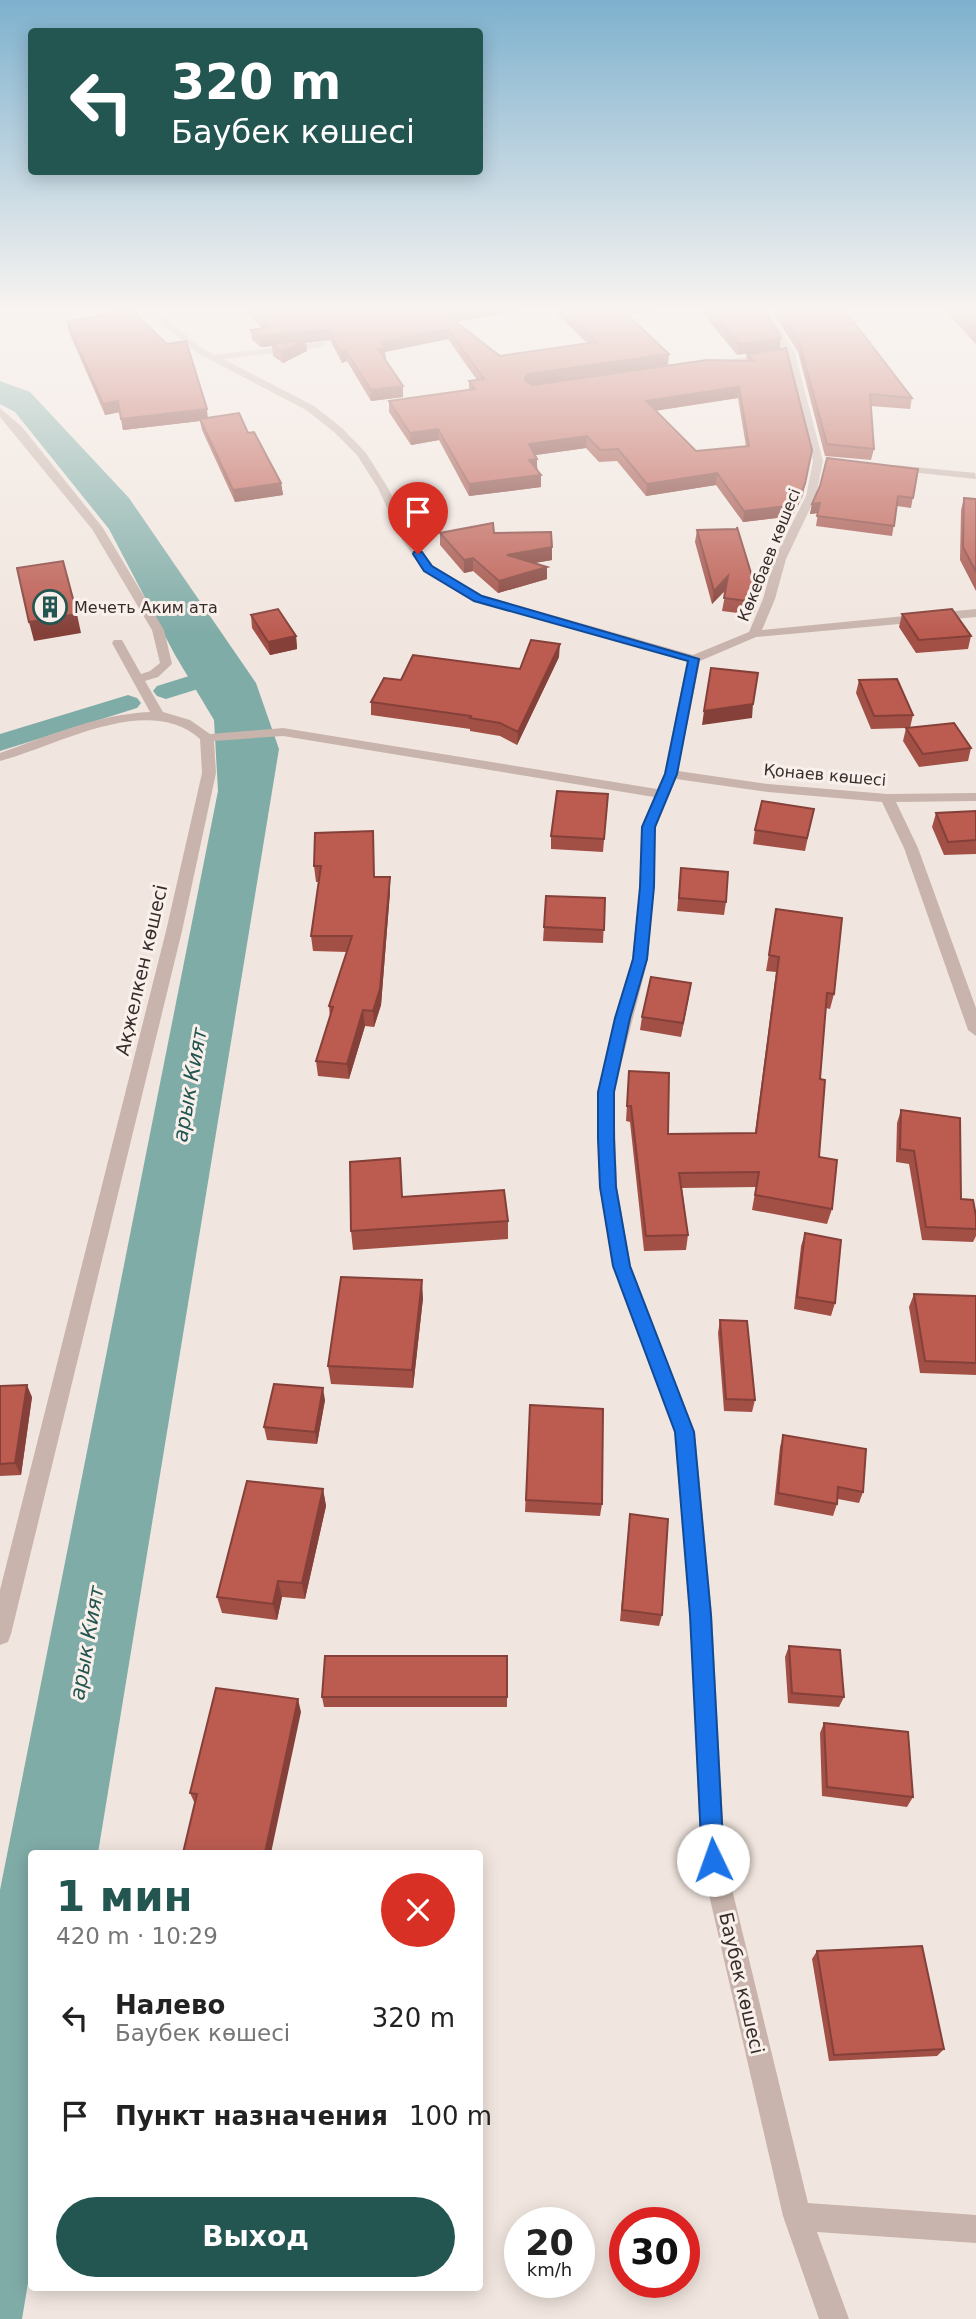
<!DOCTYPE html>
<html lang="ru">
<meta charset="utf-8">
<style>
:root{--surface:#fff;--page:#f6f6f6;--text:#222;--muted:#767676;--accent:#235551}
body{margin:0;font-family:"DejaVu Sans",sans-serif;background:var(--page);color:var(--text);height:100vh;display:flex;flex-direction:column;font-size:26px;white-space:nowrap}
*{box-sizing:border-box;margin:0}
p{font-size:23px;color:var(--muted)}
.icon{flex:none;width:38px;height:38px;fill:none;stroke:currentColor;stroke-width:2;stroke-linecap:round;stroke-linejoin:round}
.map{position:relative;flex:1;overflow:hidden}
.details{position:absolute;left:28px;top:1850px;width:455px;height:441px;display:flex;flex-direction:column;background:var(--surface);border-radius:7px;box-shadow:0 4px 18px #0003}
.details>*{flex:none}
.guide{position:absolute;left:28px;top:28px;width:455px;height:147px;border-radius:7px;box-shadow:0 4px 18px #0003;background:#235551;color:#fff;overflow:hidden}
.speed{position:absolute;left:504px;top:2207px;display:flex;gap:14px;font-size:35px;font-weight:700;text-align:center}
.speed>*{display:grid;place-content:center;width:91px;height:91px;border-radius:50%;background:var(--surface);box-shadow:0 4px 18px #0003;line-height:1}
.speed small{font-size:18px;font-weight:400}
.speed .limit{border:10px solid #d22;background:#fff;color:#111}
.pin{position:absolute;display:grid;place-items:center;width:60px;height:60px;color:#fff;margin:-72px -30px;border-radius:50% 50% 50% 0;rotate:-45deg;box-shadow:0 0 7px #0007}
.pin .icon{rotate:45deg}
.me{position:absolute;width:77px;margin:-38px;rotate:357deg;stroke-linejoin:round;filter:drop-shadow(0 0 5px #0008)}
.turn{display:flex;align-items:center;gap:24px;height:147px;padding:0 28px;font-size:32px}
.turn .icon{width:91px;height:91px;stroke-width:2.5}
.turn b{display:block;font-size:49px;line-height:60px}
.round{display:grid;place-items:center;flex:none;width:74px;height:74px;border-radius:37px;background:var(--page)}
.overview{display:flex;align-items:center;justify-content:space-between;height:119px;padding:0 28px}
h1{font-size:42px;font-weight:600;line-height:52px;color:var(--accent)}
.primary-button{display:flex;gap:14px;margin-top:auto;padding:14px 28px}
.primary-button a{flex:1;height:80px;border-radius:42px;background:var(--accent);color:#fff;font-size:28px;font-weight:600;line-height:80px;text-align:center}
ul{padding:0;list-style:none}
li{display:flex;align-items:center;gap:21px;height:98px;padding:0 28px}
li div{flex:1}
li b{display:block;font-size:26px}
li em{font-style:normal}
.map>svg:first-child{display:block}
</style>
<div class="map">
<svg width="976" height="2319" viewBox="0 0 976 2319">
<rect width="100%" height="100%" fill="#f1e6df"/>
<!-- water -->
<path fill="#80aca7" d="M0,381L30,392L129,498L256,683L279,749L98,1853H32V2259L22,2319H0V1890L218,791L214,720L175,655L109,529L15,412L0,404Z"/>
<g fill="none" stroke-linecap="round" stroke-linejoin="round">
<!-- canal -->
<path fill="#80aca7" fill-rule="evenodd" d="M218,667L227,670L231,675L227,680L166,699L157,696L153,691L157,686Z
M128,695L137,698L141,703L137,708L0,751V734Z"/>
<!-- minor -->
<path fill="#c8b4ac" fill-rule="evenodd" d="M31,308H55L0,319V313Z
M143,308H153L203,349L215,355L324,342L326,344L321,347L223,359L314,406L342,428L366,453L388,488L413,540L432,566L482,595L693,655L749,632L763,599L774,559L806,496L813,461L785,353L759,308H768L795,353L823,461L816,496L786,559L775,599L762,630L976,609V617L756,637L700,661L678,771L768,784L887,794L976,793V801L896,802L918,848L976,1008V1036L968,1030L904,848L882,802L768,792L676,779L655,827L654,887L648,959L614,1092L617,1187L631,1267L695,1432L712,1615L725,1860L808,2203L976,2215V2243L817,2232L849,2319H819L783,2216L701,1860L690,1615L675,1432L613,1267L599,1187L598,1092L632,959L640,887L641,827L654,797L283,736L214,741L216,773L182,931L11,1634L8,1642L0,1645V1590L166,931L202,773L200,739C148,692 57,746 0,761V753C48,736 99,714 150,712L112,643L114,640H122L141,674L150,671L160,663L152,630L92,529L0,417V408L22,427L103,528L164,630L172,664L158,677L145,681L163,712L190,720L210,734L283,728L657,789L664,774L687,661L474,601L424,570L402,540L378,488L357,455L334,432L306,410L197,353Z
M770,353L773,354V358L714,366L709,363Z
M895,465L975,473L976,479L891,470L890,468Z"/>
</g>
<!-- wall -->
<path fill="#a24f46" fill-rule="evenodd" d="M243,308H538L456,322L500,356L587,343L551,308H681L626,315L668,365L746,361L747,354L786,348L803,495L793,516L743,522L716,485L646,496L617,461L599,462L586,448L535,455L541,487L469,496L439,440L411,445L389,412V401L469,390V381L477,380L448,339L385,352L386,359H384L403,386V397L371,401L347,361L342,363L330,340L306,343L307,351L283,363L273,356L272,346L261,347L252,340L251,330L262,328ZM738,398L746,446L696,451L655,411Z
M698,308H764L737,355Z
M770,308H843L912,398L910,409L871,406L874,449L871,460L825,456L798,352Z
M942,308H976V344Z
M67,322L208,417L248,433L281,483L283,495L235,502L202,430L200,421L123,430L120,412L105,415L69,332Z
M918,469L911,508L897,506L892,536L816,526L818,513L810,514L812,504Z
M964,498L976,499V591L960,560L961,510Z
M737,529L758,596L756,609L753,615L722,611L726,590L712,604L695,542L697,530Z
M440,533H494L552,560L534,563L547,567V579L498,593L473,571L464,573L440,545Z
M902,614L971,636L968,649L916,653L899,627Z
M251,615L296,636L297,649L270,655L252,628Z
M559,657L517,745L500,736L470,731V729L371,715V702L401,680L520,669Z
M859,680L913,715L910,728L971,748L968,761L919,767L903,741L906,728L871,729L856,693Z
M608,794L603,852L551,849V836Z
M814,809L805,851L753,844L755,830Z
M976,811V854L944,855L932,827L936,813Z
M374,847V877H390V892L381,1005L374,1027L365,1026L349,1079L318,1076L316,1061L330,1018L329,1006L347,952L313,951L311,936L319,882H316L314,866Z
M681,868L726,902L724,915L677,911Z
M546,896L605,898L603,943L543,941Z
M774,924L834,994L830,1009L826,1008L820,1079L819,1157L832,1209L827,1224L752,1210L756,1187L682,1188L688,1235L686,1250L644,1251L630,1122L626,1121L629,1071L668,1134L755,1133L776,972L766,971Z
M691,983L681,1037L640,1030L642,1017Z
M901,1110L961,1199L976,1216V1236L973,1242L922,1240L909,1164L896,1162L897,1123Z
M402,1197L508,1221V1239L353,1250L351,1231Z
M805,1233L835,1303L831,1316L794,1309L801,1246Z
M914,1294L976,1296V1375L920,1373L909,1307Z
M423,1298L413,1388L331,1384L328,1366Z
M720,1320L755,1400L752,1412L724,1411L718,1333Z
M0,1386L32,1397L21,1475L0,1476Z
M325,1400L317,1444L267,1440L264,1427Z
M530,1405L602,1504L600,1516L525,1512Z
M783,1435L863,1492L859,1503L838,1499L837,1504L833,1516L774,1505L780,1447Z
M323,1489L326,1506L305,1599L282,1597L277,1620L222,1613L217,1597Z
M630,1514L662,1615L659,1626L620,1621Z
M789,1646L844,1697L839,1707L788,1703L785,1657Z
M507,1656V1707H324L322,1697Z
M301,1712L195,1804L190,1793Z
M824,1723L913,1797L907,1807L822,1796L820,1733Z
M817,1951L944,2049L937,2056L829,2061L812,1959Z"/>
<!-- shaded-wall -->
<path fill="#844039" d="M473,308H539L445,323L444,313Z
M616,308H681L616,316Z
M448,329V339L385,352L386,359L378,360V349L381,342Z
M329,330L330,340L306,343L307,351L283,363L282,352L272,344V346L261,347L260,336Z
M781,338L780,349L737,355L739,344Z
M346,351L347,361L342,363L341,352Z
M669,354L668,365L525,388V377L529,374Z
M403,386V397L371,401V390Z
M739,387L738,398L645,412L646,401Z
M118,401L120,412L105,415L103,404Z
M207,409L208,420L200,419V421L123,430L121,419Z
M438,429L439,440L411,445L410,433Z
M587,436L586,448L529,456V444Z
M812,450L803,495L793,516L743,522L744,511Z
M537,459V470L529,460Z
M717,473L716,485L646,496L647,484Z
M541,475V487L469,496V484Z
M281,483L283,495L235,502L233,490Z
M820,503L818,513L810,514L812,504Z
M552,547V560L506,568L507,555Z
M473,558V571L464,573V560Z
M547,567V579L498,593L499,581Z
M728,576L726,589L712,604L714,591Z
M758,596L756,609L753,615L755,602Z
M77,614L81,633L34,641L29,622Z
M296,636L297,649L270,655L268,642Z
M560,644L559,657L517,745L518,732Z
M753,704L752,718L702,725L704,711Z
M390,877V892L381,1005L374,1027L373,1011Z
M691,983L689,996L681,1037L683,1023Z
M363,1010L365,1026L349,1079L347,1064Z
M422,1280L423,1298L413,1388L412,1370Z
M27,1385L32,1397L21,1475L15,1463Z
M323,1388L325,1400L317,1444L315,1432Z
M323,1489L326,1506L305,1599L302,1583Z
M278,1581L282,1597L277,1620L273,1604Z
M298,1699L301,1712L271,1853H265Z"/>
<!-- building -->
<path fill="#bc5c51" stroke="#844039" stroke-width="2" fill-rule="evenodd" d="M252,308H473L444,313L500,356L597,342L562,308H620L669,354L529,374L525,377L526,381L533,385L707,360L753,361L747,354L786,348L812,450L805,484L795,505L744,511L717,473L647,484L618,449L600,450L587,436L529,444L537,459L529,460L541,475L469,484L438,429L410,433L389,401L475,389L469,381L484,379L448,329L381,342L385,348L378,349L403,386L371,390L346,351L341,352L329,330L260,336L251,330L270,327ZM739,387L749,446L696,451L646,401Z
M708,308H764L781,338L739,344Z
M778,308H843L912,398L870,394L874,449L827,444L799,342Z
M955,308H976V330Z
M130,309L167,344L186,341L207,409L121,419L118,401L103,404L67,322Z
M306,340L282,352L272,344Z
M239,413L248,433L254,432L281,483L233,490L200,419Z
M827,458L918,469L913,498L898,496L894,526L817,516L820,503L812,504L820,486Z
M964,498L976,499V572L963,547Z
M493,523L494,533L551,532L552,547L507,555L547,567L499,581L473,558L464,560L440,533Z
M737,527L758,596L755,602L724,598L728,576L714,591L697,530L737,529Z
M63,561L77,614L29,622L17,568Z
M278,609L296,636L268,642L251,615Z
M952,609L971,636L919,640L902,614Z
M531,640L560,644L518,732L500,723L470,718L471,716L371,702L384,678L401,680L413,655L520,669Z
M711,668L758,673L753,704L704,711Z
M897,679L913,715L874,716L859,680Z
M954,723L971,748L923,754L906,728Z
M557,791L608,794L604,839L551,836Z
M762,801L814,809L807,838L755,830Z
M976,811V840L948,842L936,813Z
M373,831L374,877H390L380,989L373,1011L363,1010L347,1064L316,1061L333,1007L329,1006L352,936H311L321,866H314L315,833Z
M681,868L728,872L726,902L679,898Z
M546,896L605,898L604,930L544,927Z
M776,909L842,918L834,994L827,993L820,1079L825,1080L819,1157L837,1160L832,1209L755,1195L759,1172L679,1173L688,1235L646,1236L631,1106H627L629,1071L669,1073L668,1134L756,1133L779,957L769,955Z
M651,977L691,983L683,1023L642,1017Z
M901,1110L960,1118L961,1199L973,1200L976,1216V1229L926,1227L914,1151L900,1149Z
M400,1158L402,1197L504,1190L508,1221L351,1231L350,1162Z
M805,1233L841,1240L835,1303L797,1297Z
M341,1277L422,1280L412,1370L328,1366Z
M914,1294L976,1296V1363L925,1361Z
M720,1320L747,1321L755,1400L726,1399Z
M274,1384L323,1388L315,1432L264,1427Z
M27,1385L15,1463L0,1464V1386Z
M530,1405L603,1409L602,1504L526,1500Z
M783,1435L866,1449L863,1492L838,1487L837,1504L778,1493Z
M247,1481L323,1489L302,1583L278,1581L273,1604L217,1597Z
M630,1514L668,1519L662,1615L622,1610Z
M789,1646L840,1650L844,1697L792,1693Z
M325,1656H507V1697H322Z
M216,1688L298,1699L265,1853H183L197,1794L190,1793Z
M824,1723L908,1732L913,1797L827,1787Z
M922,1946L944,2049L834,2055L817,1951Z"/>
<!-- sky -->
<linearGradient id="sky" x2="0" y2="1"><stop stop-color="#7eb1ce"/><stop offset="0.49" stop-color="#f9f4f1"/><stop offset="1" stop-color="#f9f4f1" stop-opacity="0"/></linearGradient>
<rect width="976" height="633" fill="url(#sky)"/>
<!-- route -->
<path fill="#1a73e8" stroke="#114b97" stroke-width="2" d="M414,552H422L432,566L482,596L699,659L677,774L655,827L654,887L647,959L630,1018L614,1092V1139L616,1187L630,1266L694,1432L711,1615L724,1860L721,1868L713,1871L705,1868L702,1860L690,1615L675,1432L613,1266L600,1187L598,1139V1092L615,1018L633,959L640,887L642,827L665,774L688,661L474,601L424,571L413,554Z"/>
<!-- icons -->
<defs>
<g id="building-ring" transform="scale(1.75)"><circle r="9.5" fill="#f9f0eb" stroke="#235551" stroke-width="1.5"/><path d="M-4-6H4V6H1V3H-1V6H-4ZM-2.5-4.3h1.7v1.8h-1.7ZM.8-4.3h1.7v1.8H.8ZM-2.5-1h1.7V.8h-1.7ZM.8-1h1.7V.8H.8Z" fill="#235551"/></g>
</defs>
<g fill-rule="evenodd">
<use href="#building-ring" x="50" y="607"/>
</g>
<g text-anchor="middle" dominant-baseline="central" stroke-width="6" stroke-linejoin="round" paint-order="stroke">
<!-- far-street labels -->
<g font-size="16" fill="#372c2a" stroke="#f9f0eb">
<text transform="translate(769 555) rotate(-68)">Көкебаев көшесі</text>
<text transform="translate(825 775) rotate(5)">Қонаев көшесі</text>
</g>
<!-- far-poi labels -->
<g font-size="16" fill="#372c2a" stroke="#f9f0eb" text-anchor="start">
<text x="74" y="607">Мечеть Аким ата</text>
</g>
<!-- street labels -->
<g font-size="19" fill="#372c2a" stroke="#f9f0eb">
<text transform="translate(141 970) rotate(-77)">Ақжелкен көшесі</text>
<text transform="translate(742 1983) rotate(77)">Баубек көшесі</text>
</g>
<!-- water labels -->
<g font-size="21" font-style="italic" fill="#235551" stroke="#f9f0eb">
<text transform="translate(190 1085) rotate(-80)">арык Кият</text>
<text transform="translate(87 1643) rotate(-80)">арык Кият</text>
</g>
</g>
</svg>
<div class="speed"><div>20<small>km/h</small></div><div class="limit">30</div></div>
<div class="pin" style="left:418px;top:554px;background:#d93025"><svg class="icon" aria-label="arrive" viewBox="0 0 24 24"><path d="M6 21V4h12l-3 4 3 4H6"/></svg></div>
<svg class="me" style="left:713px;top:1860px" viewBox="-20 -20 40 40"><circle r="19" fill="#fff"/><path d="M0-13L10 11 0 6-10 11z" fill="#1a73e8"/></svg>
<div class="guide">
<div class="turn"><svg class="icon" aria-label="left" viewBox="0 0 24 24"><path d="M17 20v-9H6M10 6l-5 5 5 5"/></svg><div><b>320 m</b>Баубек көшесі</div></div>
</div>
<section class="details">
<div class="overview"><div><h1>1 мин</h1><p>420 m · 10:29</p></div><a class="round" style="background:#d93025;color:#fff"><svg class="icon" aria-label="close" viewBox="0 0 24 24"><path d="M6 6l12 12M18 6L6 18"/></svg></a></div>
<ul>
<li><svg class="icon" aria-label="left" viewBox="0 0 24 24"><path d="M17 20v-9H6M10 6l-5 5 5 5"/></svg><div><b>Налево</b><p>Баубек көшесі</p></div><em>320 m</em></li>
<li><svg class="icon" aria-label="arrive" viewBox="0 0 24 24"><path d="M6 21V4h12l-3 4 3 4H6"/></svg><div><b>Пункт назначения</b></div><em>100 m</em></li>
</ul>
<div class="primary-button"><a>Выход</a></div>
</section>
</div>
